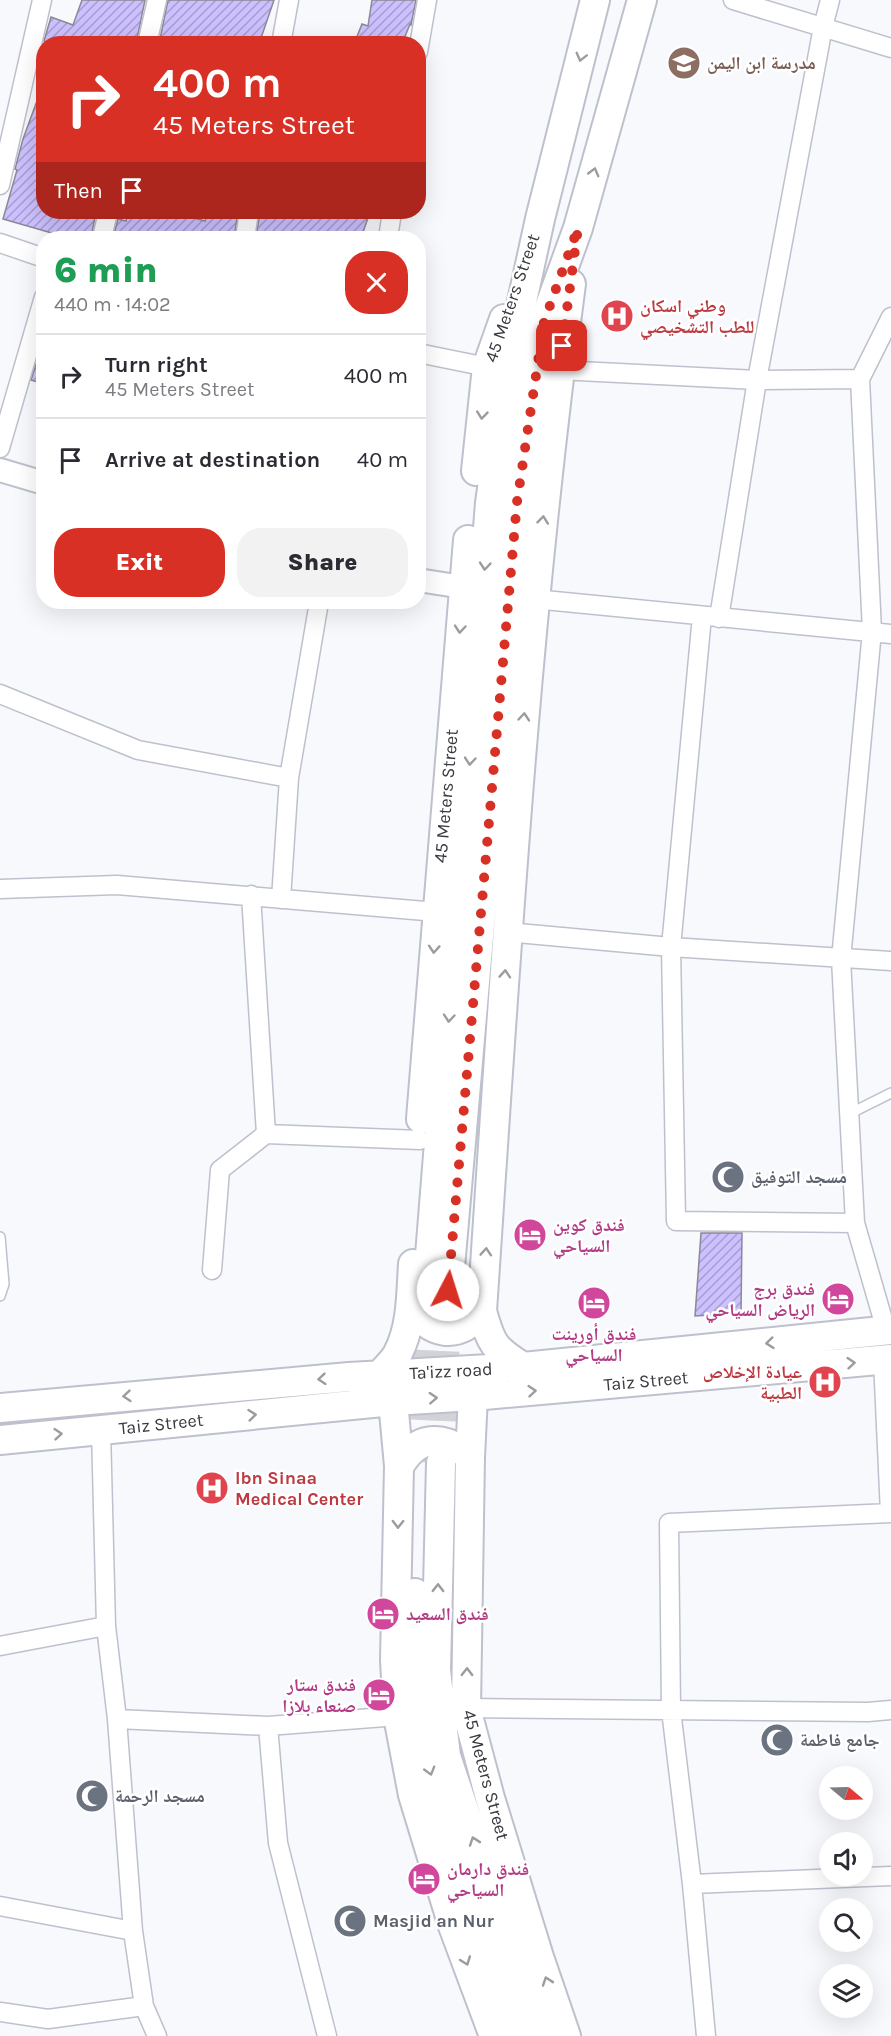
<!DOCTYPE html>
<meta charset="utf-8">
<style>
:root{--surface:#fff;--page:#f2f2f3;--text:#2b2b33;--muted:#7c7c81;--line:#e1e1e2;--accent:#d93025}
body{margin:0;font-family:Karla,"Noto Naskh Arabic",sans-serif;background:var(--page);color:var(--text);height:100vh;display:flex;flex-direction:column;font-size:22px;white-space:nowrap}
*{box-sizing:border-box;margin:0}
p{font-size:20px;color:var(--muted)}
.icon{flex:none;width:33px;height:33px;fill:none;stroke:currentColor;stroke-width:2;stroke-linecap:round;stroke-linejoin:round}
.map{position:relative;flex:1;overflow:hidden}
.side{position:absolute;left:36px;top:231px;width:390px;height:378px;display:flex;flex-direction:column;background:var(--surface);border-radius:24px;box-shadow:0 6px 24px #0002}
.side>*{flex:none}
.top-card{position:absolute;left:36px;top:36px;width:390px;height:183px;border-radius:24px;box-shadow:0 6px 24px #0002;background:#d93025;color:#fff;overflow:hidden}
.needle{width:39px;rotate:109deg}
.tools{position:absolute;left:819px;top:1766px;display:grid;gap:12px}
.tools a{display:grid;place-items:center;width:54px;height:54px;border-radius:50%;background:var(--surface);box-shadow:0 6px 24px #0002;font-size:30px}
.pin{position:absolute;display:grid;place-items:center;width:51px;height:51px;color:#fff;margin:-26px;border-radius:12px;box-shadow:0 3px 9px #0006}
.me{position:absolute;width:66px;margin:-33px;rotate:5deg;stroke-linejoin:round;filter:drop-shadow(0 0 4px #0008)}
.turn{display:flex;align-items:center;gap:21px;height:126px;padding:0 18px;font-size:27px}
.turn .icon{width:78px;height:78px;stroke-width:2.5}
.turn b{display:block;font-size:42px;line-height:51px}
.then{display:flex;align-items:center;height:57px;padding:0 18px;background:#0003;gap:12px;font-size:22px}
.round{display:grid;place-items:center;flex:none;width:63px;height:63px;border-radius:24px;background:var(--page)}
.summary{display:flex;align-items:center;justify-content:space-between;height:102px;padding:0 18px}
h1{font-size:36px;font-weight:800;line-height:45px;color:#1e9e55}
.primary-button{display:flex;gap:12px;margin-top:auto;padding:12px 18px}
.primary-button a{flex:1;height:69px;border-radius:24px;background:var(--accent);color:#fff;font-size:24px;font-weight:800;line-height:69px;text-align:center}
.primary-button a+a{background:var(--page);color:var(--text)}
ul{padding:0;list-style:none}
li{display:flex;align-items:center;gap:18px;height:84px;padding:0 18px;border-top:2px solid var(--line)}
li div{flex:1}
li b{display:block;font-size:22px}
li em{font-style:normal}
.map>svg:first-child{display:block}
</style>
<div class="map">
<svg width="891" height="2036" viewBox="0 0 891 2036">
<defs>
<pattern id="building-hatch" width="6" height="6" patternUnits="userSpaceOnUse" patternTransform="scale(1.5)"><rect width="6" height="6" fill="#ccc0fe"/><path d="M-1 1l2-2M0 6l6-6M5 7l2-2" fill="none" stroke="#a79dcf"/></pattern>
</defs>
<rect width="100%" height="100%" fill="#f7f9fd"/>
<!-- building -->
<path fill="url(#building-hatch)" stroke="#8b8994" stroke-width="1.5" d="M82,0H145L136,44H50L44,41L51,17L73,25Z
M168,0H274L259,44H159Z
M372,0H416L411,25L410,24L402,44H354L362,24L368,26Z
M41,90H44V212H96L91,238H69L3,219L17,170L15,169L23,139Z
M128,212H154L166,215L168,212H173L205,221L208,212H238L234,238H113L118,219L126,221Z
M260,212H370L361,238H256Z
M44,339V384L31,380Z
M701,1233H742L741,1313L695,1316Z"/>
<g fill="none" stroke-linecap="round" stroke-linejoin="round">
<!-- primary-tunnel -->
<path stroke="#d1d3d7" stroke-width="28" stroke-dasharray="28 14" stroke-linecap="butt" d="M419,1462L427,1301
M441,1463L448,1290"/>
<!-- service casing -->
<g stroke="#bec1cd" stroke-width="12">
<path id="service" d="M849,1114L891,1093
M0,1237L4,1284L0,1296"/>
</g>
<!-- minor casing -->
<g stroke="#bec1cd" stroke-width="21">
<path id="minor" d="M733,0L891,48
M147,44L157,0
M281,44L289,0
M418,52L427,0
M0,185L42,0
M102,238L108,212
M245,238L249,212
M388,238L392,212
M0,243L44,258
M418,353L487,367
M559,370L757,380L860,379
M0,448L44,297
M534,599L891,634
M702,616L671,947L676,1221L855,1223
M719,618L757,380L823,27L830,0
M0,694L138,750L289,778
M0,889L117,885L437,912
M251,895L266,1134L420,1140
M281,899L289,778L319,602
M507,932L671,947L891,961
M212,1270L220,1170L266,1134
M886,1330L855,1223L841,959L872,631L860,379L891,317
M883,1360L890,1513
M101,1430L106,1626L117,1719L133,1931L144,2006L157,2036
M0,1646L106,1626
M466,1708L868,1712L891,1710
M117,1719L268,1726L398,1716
M268,1726L278,1843L327,2036
M692,1884L891,1876
M0,1906L133,1931
M0,2012L48,2019L144,2006
M706,2036L692,1884L671,1710L669,1523L891,1513"/>
</g>
<!-- tertiary casing -->
<g stroke="#bec1cd" stroke-width="26">
<path id="tertiary" d="M0,470L44,483
M418,580L463,587"/>
</g>
<!-- primary casing -->
<g stroke="#bec1cd" stroke-width="32">
<path id="primary" d="M476,471L487,367L504,319
M421,1119L468,540
M448,1290L517,502L544,322L578,228L642,0
M427,1293L490,503L512,347L540,219L595,0
M411,1304C429,1336 458,1341 482,1311
M523,1367C494,1349 491,1344 482,1311C505,968 525,625 571,284
M380,1375C386,1368 394,1361 398,1353C412,1326 411,1293 413,1264
M473,1396L470,1457L466,1708L490,1798L539,1957L566,2036
M393,1401L399,1466L395,1660L398,1716L413,1795L453,1926L494,2036
M0,1408L349,1377L523,1367L891,1330
M0,1440L393,1401L473,1396L891,1359
M441,1463L436,1670L446,1756L540,2036
M399,1466C403,1461 406,1455 411,1451C429,1433 454,1442 470,1457
M415,1593V1618L421,1743L456,1860L514,2036"/>
</g>
<!-- service -->
<use href="#service" stroke="#fff" stroke-width="9"/>
<!-- minor -->
<use href="#minor" stroke="#fff" stroke-width="18"/>
<!-- tertiary -->
<use href="#tertiary" stroke="#fff" stroke-width="22"/>
<!-- primary -->
<use href="#primary" stroke="#fff" stroke-width="28"/>
</g>
<!-- one-way arrows -->
<defs><path id="oneway-chevron" d="M-2-3.5L2.5 0L-2 3.5" fill="none" stroke-width="1.6" stroke-linecap="round" stroke-linejoin="round" transform="scale(1.5)"/></defs>
<g stroke="#9c9c9f">
<use href="#oneway-chevron" transform="translate(581 57) rotate(104)"/>
<use href="#oneway-chevron" transform="translate(594 172) rotate(-75)"/>
<use href="#oneway-chevron" transform="translate(482 415) rotate(96)"/>
<use href="#oneway-chevron" transform="translate(543 520) rotate(-84)"/>
<use href="#oneway-chevron" transform="translate(485 566) rotate(95)"/>
<use href="#oneway-chevron" transform="translate(460 629) rotate(95)"/>
<use href="#oneway-chevron" transform="translate(524 717) rotate(-85)"/>
<use href="#oneway-chevron" transform="translate(470 761) rotate(95)"/>
<use href="#oneway-chevron" transform="translate(434 949) rotate(94)"/>
<use href="#oneway-chevron" transform="translate(505 974) rotate(-86)"/>
<use href="#oneway-chevron" transform="translate(449 1018) rotate(95)"/>
<use href="#oneway-chevron" transform="translate(486 1252) rotate(-86)"/>
<use href="#oneway-chevron" transform="translate(770 1343) rotate(174)"/>
<use href="#oneway-chevron" transform="translate(851 1363) rotate(-5)"/>
<use href="#oneway-chevron" transform="translate(322 1379) rotate(175)"/>
<use href="#oneway-chevron" transform="translate(532 1391) rotate(-5)"/>
<use href="#oneway-chevron" transform="translate(127 1396) rotate(175)"/>
<use href="#oneway-chevron" transform="translate(433 1398) rotate(-3)"/>
<use href="#oneway-chevron" transform="translate(252 1415) rotate(-6)"/>
<use href="#oneway-chevron" transform="translate(58 1434) rotate(-5)"/>
<use href="#oneway-chevron" transform="translate(398 1524) rotate(91)"/>
<use href="#oneway-chevron" transform="translate(438 1588) rotate(-89)"/>
<use href="#oneway-chevron" transform="translate(467 1672) rotate(-89)"/>
<use href="#oneway-chevron" transform="translate(430 1771) rotate(74)"/>
<use href="#oneway-chevron" transform="translate(474 1841) rotate(-109)"/>
<use href="#oneway-chevron" transform="translate(466 1961) rotate(70)"/>
<use href="#oneway-chevron" transform="translate(547 1981) rotate(-109)"/>
</g>
<g fill="none" stroke-linecap="round" stroke-linejoin="round">
<!-- route -->
<path stroke="#d93025" stroke-width="10" stroke-dasharray="0 18" d="M448,1290L517,502L544,322L578,228L562,346"/>
</g>
<!-- icons -->
<defs>
<g id="school-disc" transform="scale(1.725)"><circle r="9.5" fill="#8d6e63" stroke="#fff"/><path d="M0-5L7-2L0 1L-7-2ZM-4 1L0 2.5L4 1V4Q0 6-4 4Z" fill="#fff"/></g>
<g id="hospital-disc" transform="scale(1.725)"><circle r="9.5" fill="#e0444e" stroke="#fff"/><path d="M-5-5h3v3.5h4V-5h3V5h-3V1.5h-4V5h-3Z" fill="#fff"/></g>
<g id="mosque-disc" transform="scale(1.725)"><circle r="9.5" fill="#6b7280" stroke="#fff"/><path d="M3.5-4.9A6 6 0 1 0 3.5 4.9A5 5 0 1 1 3.5-4.9Z" fill="#fff"/></g>
<g id="hotel-disc" transform="scale(1.725)"><circle r="9.5" fill="#d1479c" stroke="#fff"/><path d="M-6-4.5h1.5V1H6V5H4.5V3h-9V5H-6ZM-4 0a1.8 1.8 0 1 1 3.6 0ZM.5 0V-2.5h3Q6-2.5 6 0Z" fill="#fff"/></g>
</defs>
<g fill-rule="evenodd">
<use href="#school-disc" x="684" y="63"/>
<use href="#hospital-disc" x="617" y="316"/>
<use href="#mosque-disc" x="728" y="1177"/>
<use href="#hotel-disc" x="530" y="1235"/>
<use href="#hotel-disc" x="838" y="1299"/>
<use href="#hotel-disc" x="594" y="1303"/>
<use href="#hospital-disc" x="825" y="1382"/>
<use href="#hospital-disc" x="212" y="1488"/>
<use href="#hotel-disc" x="383" y="1614"/>
<use href="#hotel-disc" x="379" y="1695"/>
<use href="#mosque-disc" x="777" y="1740"/>
<use href="#mosque-disc" x="92" y="1796"/>
<use href="#hotel-disc" x="424" y="1879"/>
<use href="#mosque-disc" x="350" y="1921"/>
</g>
<g text-anchor="middle" dominant-baseline="central" stroke-width="5" stroke-linejoin="round" paint-order="stroke">
<!-- education labels -->
<g font-size="18" font-weight="bold" fill="#785e54" stroke="#fff" text-anchor="start">
<text x="707" y="63">مدرسة ابن اليمن</text>
</g>
<!-- street labels -->
<g font-size="18" fill="#393a3f" stroke="#fff">
<text transform="translate(512 298) rotate(-71)">45 Meters Street</text>
<text transform="translate(446 796) rotate(-85)">45 Meters Street</text>
<text transform="translate(451 1371) rotate(-3)">Ta'izz road</text>
<text transform="translate(646 1381) rotate(-5)">Taiz Street</text>
<text transform="translate(161 1424) rotate(-6)">Taiz Street</text>
<text transform="translate(486 1775) rotate(75)">45 Meters Street</text>
</g>
<!-- health labels -->
<g font-size="18" font-weight="bold" fill="#be3a42" stroke="#fff" text-anchor="start">
<text x="640" y="306">وطني اسكان<tspan x="640" dy="21">للطب التشخيصي</tspan></text>
<text x="802" y="1372" text-anchor="end">عيادة الإخلاص<tspan x="802" dy="21">الطبية</tspan></text>
<text x="235" y="1478">Ibn Sinaa<tspan x="235" dy="21">Medical Center</tspan></text>
</g>
<!-- worship labels -->
<g font-size="18" font-weight="bold" fill="#5b616d" stroke="#fff" text-anchor="start">
<text x="751" y="1177">مسجد التوفيق</text>
<text x="800" y="1740">جامع فاطمة</text>
<text x="115" y="1796">مسجد الرحمة</text>
<text x="373" y="1921">Masjid an Nur</text>
</g>
<!-- hotel labels -->
<g font-size="18" font-weight="bold" fill="#b23c85" stroke="#fff" text-anchor="start">
<text x="553" y="1225">فندق كوين<tspan x="553" dy="21">السياحي</tspan></text>
<text x="815" y="1289" text-anchor="end">فندق برج<tspan x="815" dy="21">الرياض السياحي</tspan></text>
<text x="594" y="1334" text-anchor="middle">فندق أورينت<tspan x="594" dy="21">السياحي</tspan></text>
<text x="406" y="1614">فندق السعيد</text>
<text x="356" y="1685" text-anchor="end">فندق ستار<tspan x="356" dy="21">صنعاء بلازا</tspan></text>
<text x="447" y="1869">فندق دارمان<tspan x="447" dy="21">السياحي</tspan></text>
</g>
</g>
</svg>
<div class="tools">
<a><svg class="needle" viewBox="-14 -14 28 28"><path d="M0-13l5 13h-10z" fill="#e53935"/><path d="M0 13l5-13h-10z" fill="#7c7c81"/></svg></a>
<a><svg class="icon" aria-label="sound" viewBox="0 0 24 24"><path d="M4 9h4l5-4v14l-5-4H4zM17 9q2 3 0 6"/></svg></a>
<a><svg class="icon" aria-label="search" viewBox="0 0 24 24"><circle cx="10" cy="10" r="6"/><path d="M15 15l6 6"/></svg></a>
<a><svg class="icon" aria-label="layers" viewBox="0 0 24 24"><path d="M12 4l9 5-9 5-9-5zM3 14l9 5 9-5"/></svg></a>
</div>
<div class="pin" style="left:562px;top:346px;background:#d93025"><svg class="icon" aria-label="arrive" viewBox="0 0 24 24"><path d="M6 21V4h12l-3 4 3 4H6"/></svg></div>
<svg class="me" style="left:448px;top:1290px" viewBox="-20 -20 40 40"><circle r="19" fill="#fff"/><path d="M0-13L10 11 0 6-10 11z" fill="#d93025"/></svg>
<div class="top-card">
<div class="turn"><svg class="icon" aria-label="right" viewBox="0 0 24 24"><path d="M7 20v-9h11M14 6l5 5-5 5"/></svg><div><b>400 m</b>45 Meters Street</div></div>
<div class="then">Then<svg class="icon" aria-label="arrive" viewBox="0 0 24 24"><path d="M6 21V4h12l-3 4 3 4H6"/></svg></div>
</div>
<section class="side">
<div class="summary"><div><h1>6 min</h1><p>440 m · 14:02</p></div><a class="round" style="background:#d93025;color:#fff"><svg class="icon" aria-label="close" viewBox="0 0 24 24"><path d="M6 6l12 12M18 6L6 18"/></svg></a></div>
<ul>
<li><svg class="icon" aria-label="right" viewBox="0 0 24 24"><path d="M7 20v-9h11M14 6l5 5-5 5"/></svg><div><b>Turn right</b><p>45 Meters Street</p></div><em>400 m</em></li>
<li><svg class="icon" aria-label="arrive" viewBox="0 0 24 24"><path d="M6 21V4h12l-3 4 3 4H6"/></svg><div><b>Arrive at destination</b></div><em>40 m</em></li>
</ul>
<div class="primary-button"><a>Exit</a><a>Share</a></div>
</section>
</div>
